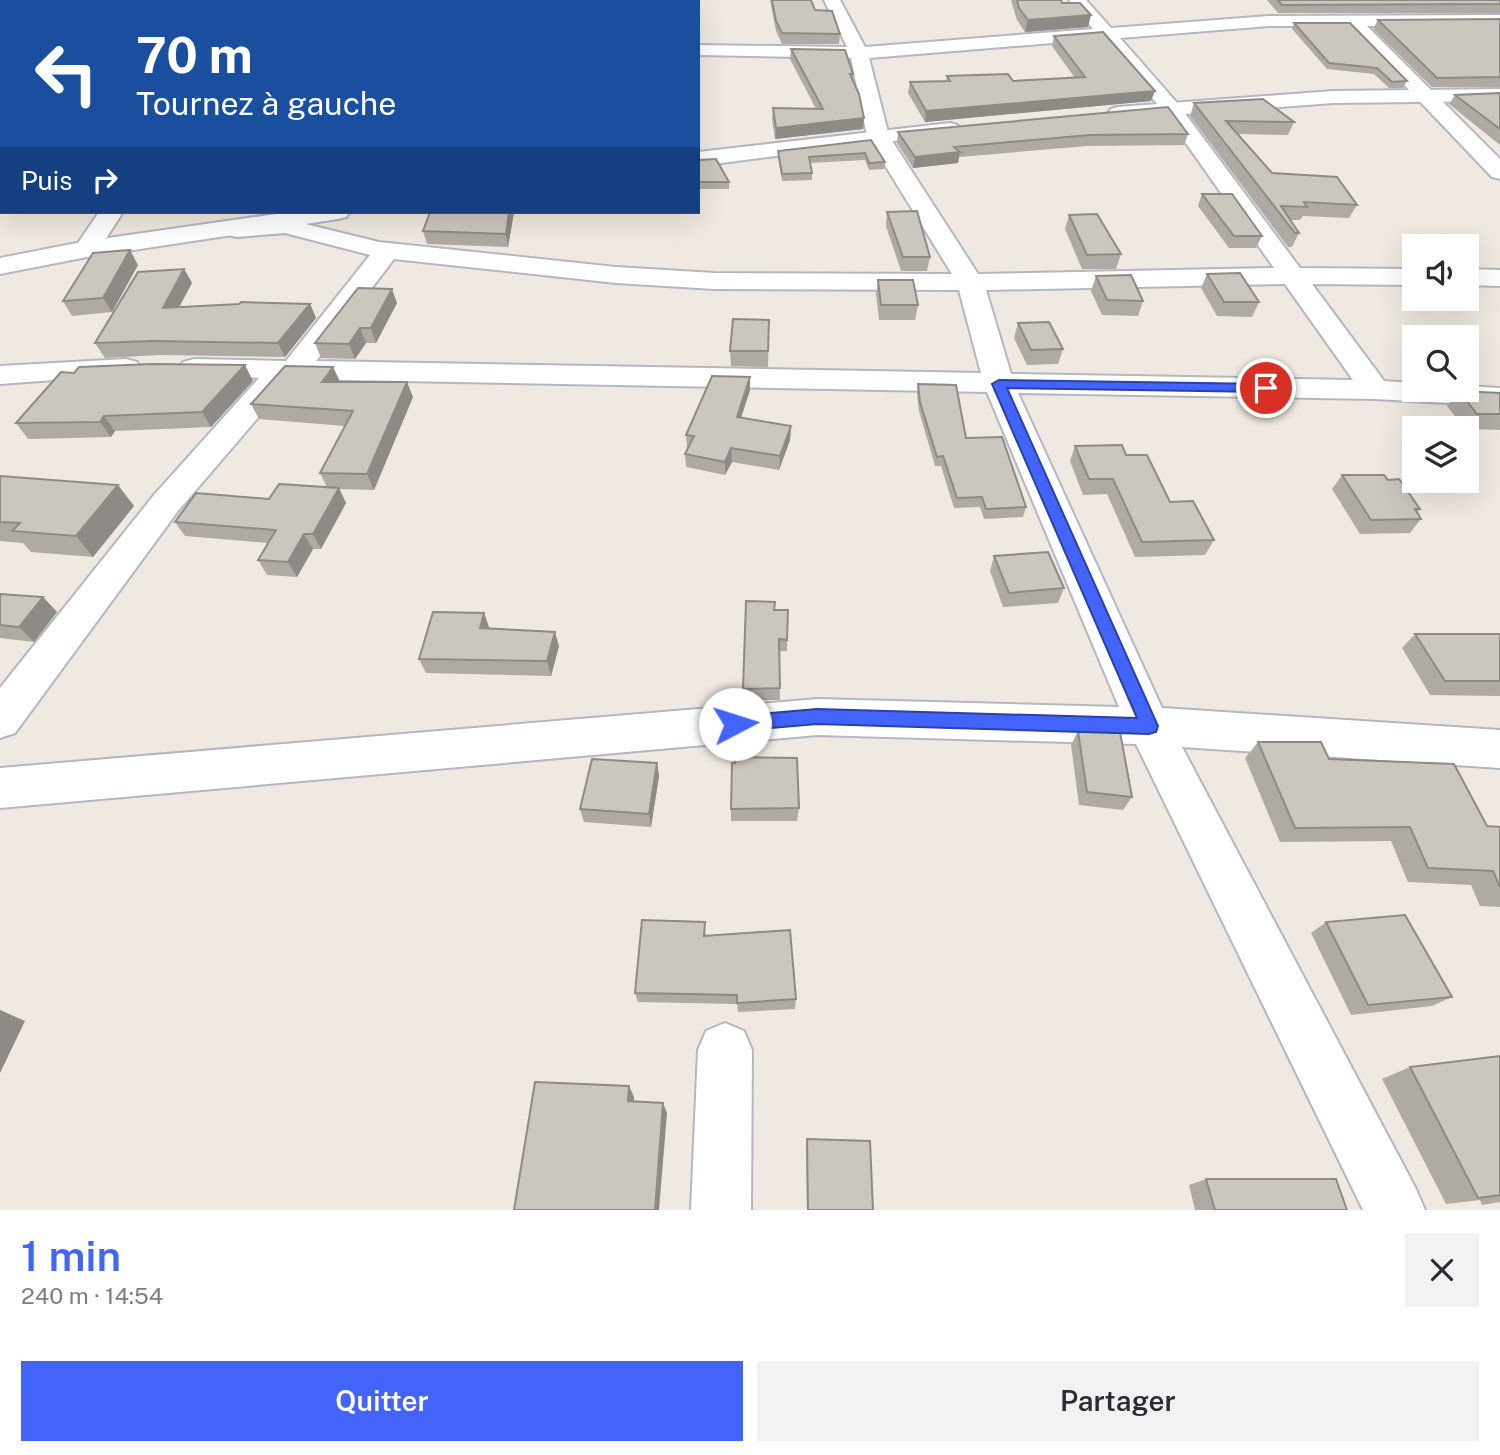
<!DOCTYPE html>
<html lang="fr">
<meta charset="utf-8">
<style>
:root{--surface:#fff;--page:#f2f2f3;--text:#2b2b33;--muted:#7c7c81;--accent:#4264fb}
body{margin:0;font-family:"Public Sans",sans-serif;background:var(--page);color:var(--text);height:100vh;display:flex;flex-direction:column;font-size:26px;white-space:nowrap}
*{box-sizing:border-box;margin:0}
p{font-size:23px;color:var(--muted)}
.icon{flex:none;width:38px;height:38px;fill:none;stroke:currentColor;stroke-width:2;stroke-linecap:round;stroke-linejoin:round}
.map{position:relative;height:1210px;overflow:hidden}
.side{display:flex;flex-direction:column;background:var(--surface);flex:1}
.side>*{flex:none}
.guide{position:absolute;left:0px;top:0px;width:700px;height:214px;box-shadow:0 7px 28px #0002;background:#1a4fa0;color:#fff;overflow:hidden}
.controls{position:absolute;left:1402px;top:234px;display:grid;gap:14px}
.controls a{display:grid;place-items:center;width:77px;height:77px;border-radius:0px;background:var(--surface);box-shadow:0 7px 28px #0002;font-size:35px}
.pin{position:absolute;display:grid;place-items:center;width:60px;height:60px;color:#fff;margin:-30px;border:4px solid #fff;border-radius:50%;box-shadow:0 2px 7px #0007}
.me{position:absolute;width:77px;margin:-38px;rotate:85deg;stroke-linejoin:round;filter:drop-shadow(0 0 5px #0008)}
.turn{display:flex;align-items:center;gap:24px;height:147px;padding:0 21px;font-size:32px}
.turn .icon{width:91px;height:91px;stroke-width:2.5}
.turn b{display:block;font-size:49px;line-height:60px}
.then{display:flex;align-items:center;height:66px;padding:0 21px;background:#0003;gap:14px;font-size:26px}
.round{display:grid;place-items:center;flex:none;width:74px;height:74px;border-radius:0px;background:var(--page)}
.overview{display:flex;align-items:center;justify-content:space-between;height:119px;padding:0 21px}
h1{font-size:42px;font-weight:600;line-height:52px;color:var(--accent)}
.cta{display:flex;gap:14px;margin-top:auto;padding:14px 21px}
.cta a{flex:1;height:80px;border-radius:0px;background:var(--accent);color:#fff;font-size:28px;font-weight:600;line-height:80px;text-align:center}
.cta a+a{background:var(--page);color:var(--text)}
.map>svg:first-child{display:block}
</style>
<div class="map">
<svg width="1500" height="1210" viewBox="0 0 1500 1210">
<rect width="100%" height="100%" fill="#efe9e1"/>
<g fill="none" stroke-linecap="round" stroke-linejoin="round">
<!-- minor casing -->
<g stroke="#b4b7c1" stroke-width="4">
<path id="minor" d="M0,0H11L2,2L0,6Z
M279,0H296L278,2Z
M474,0H491L473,2Z
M824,0H840L865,47L1093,29L1069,0H1086L1111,28L1269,16L1500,15V25L1367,26L1500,159V179L1492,177L1348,26H1269L1120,38L1178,104L1300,268L1414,269V285L1312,284L1384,381L1414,383V390H1466V386L1500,388V406L1375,399L1018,393L1162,708L1500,730V768L1182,747L1416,1189L1425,1210H1363L1136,744L817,735L0,808V768L817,699L1119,707L987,392L291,379L178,511L15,733L0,738V688L154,495L259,378L183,374L179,368L183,362L194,359L286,361L370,255L285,233L237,237L228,235L225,230L228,225L285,219L379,242L616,267L714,273L952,274L867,136L851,58L698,55V45L847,47ZM1102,39L1164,112L1274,268L978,274L889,136L869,58ZM394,259L616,283L714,289L959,290L981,373L316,361ZM1285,284L1353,380L1011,374L986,290Z
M0,177H2V191H0Z
M99,212H123L96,254L87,257L78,254L74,249Z
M1466,269L1500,270V286L1466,285Z
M126,359L137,362L141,368L137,374L0,384V366Z
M725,1023L744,1031L752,1050L751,1210H691L698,1050L706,1031Z"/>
</g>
<!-- tertiary casing -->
<g stroke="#b4b7c1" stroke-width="4">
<path id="tertiary" d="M1500,89V101L1333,103L1118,119L1111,117L1108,113L1111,109L1118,107L1333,91Z
M950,123L957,125L960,129L957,133L698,166V152Z
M290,212H350L346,217L338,219L87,257L0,274V258L87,241Z"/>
</g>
<!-- minor -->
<use href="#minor" fill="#fff" fill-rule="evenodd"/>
<!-- tertiary -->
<use href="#tertiary" fill="#fff" fill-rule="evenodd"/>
</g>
<!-- wall -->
<path fill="#afaba4" d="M770,0H811L815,10L840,34L839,44H782L776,31Z
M1011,0H1061L1062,3L1088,27L1025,32L1017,20Z
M1267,0H1500V13H1278Z
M1500,19V87H1432L1373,29L1378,20Z
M1294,23L1407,81L1403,88H1389L1374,74L1327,69L1292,29Z
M1054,36L1151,101L925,122L908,93L910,82L946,81L947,76L1013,81L1075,78L1052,46Z
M791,49L853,74V80L864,118L863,129L775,139L772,119L773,108L816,109L790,59Z
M1500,93V145L1449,104L1455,95Z
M1194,103L1294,122L1288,135L1238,134L1272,173L1357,205L1349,218L1303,216L1300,220H1290L1299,233L1292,247H1288L1190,116Z
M898,132L1188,134L1184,145L1087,146L959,157L958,163L913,168L897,143Z
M871,140L885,162L884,169L869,170L865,160L810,163L812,173V180L782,181L778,158V151Z
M698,160L729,182V189H698Z
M1202,194L1262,236L1256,248H1229L1198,206Z
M430,212H514L508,247L427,244L423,231Z
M887,212L930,257L927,271H901L886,226Z
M1069,215L1121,254L1116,269H1082L1065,229Z
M138,265L112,312L72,316L63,301Z
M184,269L192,283L179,307L310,304L316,318L285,357L161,355L105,358L95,343Z
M1207,274L1259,302L1252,317L1217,316L1201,288Z
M1096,276L1143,301L1138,316L1102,315L1091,291Z
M878,280L918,305L915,320H879L876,294Z
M397,303L376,343H366L355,359L321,358L315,343Z
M769,320L768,367L731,366L730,351Z
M1018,323L1063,349L1058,364L1027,365L1014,338Z
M333,367L340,382L413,397L374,490L339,489L346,503L321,549H313L297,577L267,575L258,560L268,543L185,536L175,522L269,499L327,487L320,473L345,426L259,419L251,404Z
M74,373L253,381L211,427L115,431L111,437L28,439L16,423Z
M918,384L1026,507L1023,517L984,519L980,507L954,508L941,466H935L919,411L917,394Z
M750,390L741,418L791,426L790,440L779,470L732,462L725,475L686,467L685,454L687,448L686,435Z
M1459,391L1500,393V430L1465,429L1447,406Z
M1075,446L1126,455L1170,502L1214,540L1205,555L1135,557L1107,494L1083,495L1070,461Z
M1342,475L1388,480L1420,509L1417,513L1421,519L1410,533L1360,534L1332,489Z
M0,476L134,506L93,557L31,552L23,543L0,541Z
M994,556L1064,588L1058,603L1003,607L990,571Z
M0,594L43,597L57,612L34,642L0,638Z
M775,610L787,640V651H779L780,700H743V689Z
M484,613L489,629L559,646L551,676L426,673L419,659Z
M1415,634H1500V696L1430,695L1402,648Z
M1078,731L1132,797L1123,810L1079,805L1071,745Z
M1258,742L1329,759L1487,826L1500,827V907L1480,906L1471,885L1408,882L1391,841L1280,842L1245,758Z
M657,763L659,776L651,827L584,822L580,809Z
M799,808L797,821H731V809Z
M1326,922L1452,997L1432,1006L1351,1015L1311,933Z
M706,933V936L796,999L795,1009L738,1012L737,1004L638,1002L635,993Z
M1500,1056V1202L1482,1205L1480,1200L1446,1204L1382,1079L1410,1067Z
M807,1139L873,1210H807L806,1145Z
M1206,1179L1347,1210H1195L1189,1185Z"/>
<!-- shaded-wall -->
<path fill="#8e8b86" d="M1091,15L1088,27L1025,32L1028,20Z
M1155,91L1151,101L925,122L926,111Z
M864,118L863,129L775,139L776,128Z
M960,152L958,163L913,168L915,157Z
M509,212H514L508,247L506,234Z
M130,250L138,265L112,312L103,298Z
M184,269L192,283L171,322L163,308Z
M392,289L397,303L376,343L371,328Z
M310,304L316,318L285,357L278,343Z
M360,328L366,343L355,359L349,344Z
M245,365L253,381L211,427L202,412Z
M333,367L340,382H322Z
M750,377V390L737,430V417Z
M407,382L413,397L374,490L367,474Z
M104,416L115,431L111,437L100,422Z
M791,426L790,440L779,470L780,456Z
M731,448L732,462L725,475V462Z
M118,485L134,506L93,557L76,536Z
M339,488L346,503L321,549L313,534Z
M304,534L313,549L297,577L288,562Z
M43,597L57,612L34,642L19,627Z
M484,613L489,627L486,643L480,628Z
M555,632L559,646L551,676L547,661Z
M657,763L659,776L651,827L649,814Z
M0,1010L25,1021L0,1073Z
M629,1086L634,1097L633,1112L628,1101Z
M663,1103L667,1113L659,1210H655Z"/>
<!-- building -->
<path fill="#cbc7bf" stroke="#8e8b86" stroke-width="2" d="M772,0H811L815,10L832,11L840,34L782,33L776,21Z
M1017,0H1061L1062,3H1080L1091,15L1028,20L1019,8Z
M1278,0H1500V4L1282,5Z
M1500,19V77L1437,78L1378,20Z
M1294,23H1350L1407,81L1392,82L1377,68L1329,63Z
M1103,32L1155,91L926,111L910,82L950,81L947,76L1008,74L1013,81L1085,77L1054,36Z
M791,49L845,50L853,74H850L859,94L864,118L776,128L773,108L823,109Z
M1500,93V129L1455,95Z
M1263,99L1294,122L1226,121L1272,173L1337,177L1357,205L1304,202L1307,207L1281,206L1299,233H1295L1194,103Z
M1168,107L1188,134L1090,135L954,147L960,152L915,157L898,132Z
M871,140L885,162L869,163L865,153L809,157L812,173L782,174L778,151Z
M716,159L729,182H698V160Z
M1202,194H1232L1262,236H1234Z
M917,211L930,257H903L887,212Z
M430,212H509L506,234L423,231Z
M1097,214L1121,254L1087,255L1069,215Z
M130,250L103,298L63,301L93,253Z
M184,269L163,308L239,304L241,302L310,304L278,343L152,341L95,343L138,272Z
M1240,273L1259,302H1224L1207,274Z
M1131,275L1143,301L1107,300L1096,276Z
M878,280H913L918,305H881Z
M358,288L392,289L371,328H360L349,344L315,343Z
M733,319L769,320L768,351H730Z
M1049,322L1063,349L1031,350L1018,323Z
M152,364L245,365L202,412L104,416L100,422L16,423L61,372L74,373L79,367Z
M285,366L333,367L322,382H407L367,474L320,473L353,411L251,404Z
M712,376L750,377L737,417L791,426L780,456L731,448L725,462L685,454L694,436L686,435Z
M918,384L956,385L966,438L1002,437L1026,507L986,509L982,497L957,498L943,456L937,457L920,402Z
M1459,391L1500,393V414H1477Z
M1122,445L1126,455H1147L1170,502L1193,501L1214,540L1142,542L1113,479H1089L1075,446Z
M1342,475H1384L1388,480L1399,479L1420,509H1415L1421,519L1371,520Z
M0,476L118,485L76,536L12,531L20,523L0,522Z
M279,484L339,488L313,534H304L288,562L258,560L276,530L175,522L196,493L269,499Z
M1048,552L1064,588L1009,593L994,556Z
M0,594L43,597L19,627L0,625Z
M746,601L775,602L774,610H788L787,640L779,639L780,688L743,689Z
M433,612L484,613L480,628L555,632L547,661L419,659Z
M1415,634H1500V681H1445Z
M1078,731L1120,732L1132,797L1087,792Z
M1258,742H1321L1329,759L1454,764L1487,826L1500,827V887L1493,871L1428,868L1410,827L1295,828Z
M736,757L797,758L799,808L731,809L732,763H735Z
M592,759L657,763L649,814L580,809Z
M1405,915L1452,997L1368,1005L1326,922Z
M642,920L705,922L704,936L790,930L796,999L737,1003V995L635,993Z
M1500,1056V1195L1478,1198L1410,1067Z
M535,1082L629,1086L628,1101L663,1103L655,1210H514Z
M807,1139L870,1141L873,1210H808Z
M1206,1179H1336L1347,1210H1215Z"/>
<!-- route -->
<path fill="#4264fb" stroke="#2b41a3" stroke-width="2" d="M999,380L1266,384L1272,388L1266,392L1007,388L1158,726L1156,732L1149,734L817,724L735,731L729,729L726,724L729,718L735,716L817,709L1137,718L992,384Z"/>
</svg>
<div class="controls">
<a><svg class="icon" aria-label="sound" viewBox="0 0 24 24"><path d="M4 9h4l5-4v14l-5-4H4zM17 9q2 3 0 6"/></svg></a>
<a><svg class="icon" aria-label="search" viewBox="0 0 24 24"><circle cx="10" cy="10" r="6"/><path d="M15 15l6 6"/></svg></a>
<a><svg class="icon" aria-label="layers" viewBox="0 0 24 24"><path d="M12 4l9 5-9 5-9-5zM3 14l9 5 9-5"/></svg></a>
</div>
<div class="pin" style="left:1266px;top:388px;background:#d93025"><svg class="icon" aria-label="arrive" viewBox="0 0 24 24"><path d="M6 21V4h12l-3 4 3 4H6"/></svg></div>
<svg class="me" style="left:735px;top:724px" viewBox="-20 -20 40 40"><circle r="19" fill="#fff"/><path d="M0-13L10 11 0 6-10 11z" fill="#4264fb"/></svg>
<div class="guide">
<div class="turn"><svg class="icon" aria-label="left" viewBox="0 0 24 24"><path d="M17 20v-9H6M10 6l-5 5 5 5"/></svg><div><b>70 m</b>Tournez à gauche</div></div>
<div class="then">Puis<svg class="icon" aria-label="right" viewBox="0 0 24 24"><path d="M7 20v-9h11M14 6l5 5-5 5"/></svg></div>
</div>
</div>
<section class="side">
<div class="overview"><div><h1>1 min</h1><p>240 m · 14:54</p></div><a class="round"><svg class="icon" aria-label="close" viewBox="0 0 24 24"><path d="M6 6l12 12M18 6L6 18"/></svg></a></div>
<div class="cta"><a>Quitter</a><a>Partager</a></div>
</section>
